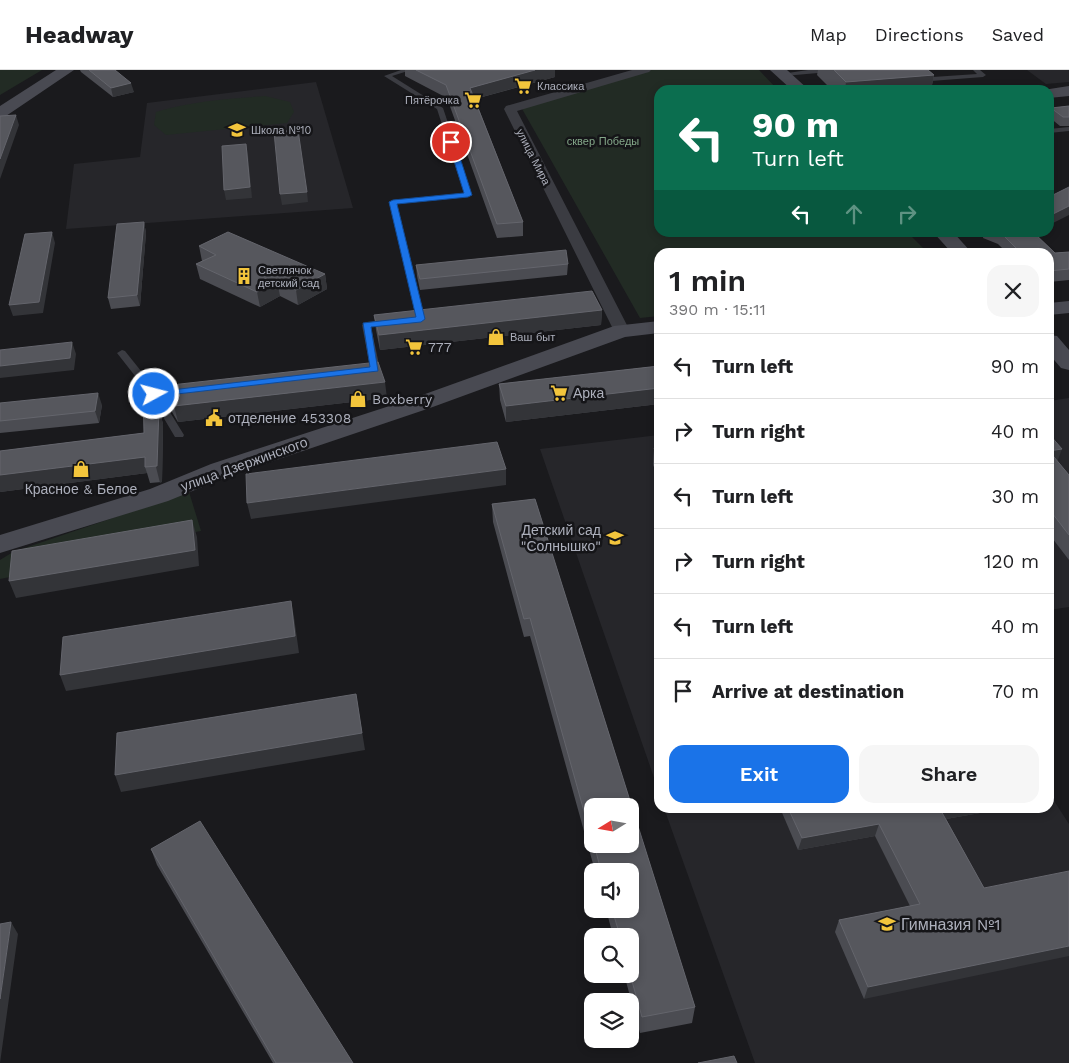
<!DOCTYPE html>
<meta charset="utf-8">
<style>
:root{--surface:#fff;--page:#f6f6f6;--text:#202124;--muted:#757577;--line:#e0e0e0;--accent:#1a73e8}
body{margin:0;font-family:"Work Sans",sans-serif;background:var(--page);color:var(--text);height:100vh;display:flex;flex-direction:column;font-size:19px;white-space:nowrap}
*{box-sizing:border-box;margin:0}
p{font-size:16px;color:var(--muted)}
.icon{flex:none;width:28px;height:28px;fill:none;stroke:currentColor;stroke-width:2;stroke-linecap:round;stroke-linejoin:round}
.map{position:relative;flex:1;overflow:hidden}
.sheet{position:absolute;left:654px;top:178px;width:400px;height:565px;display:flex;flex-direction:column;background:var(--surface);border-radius:15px;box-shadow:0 2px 8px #0003}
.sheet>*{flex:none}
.banner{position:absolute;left:654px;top:15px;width:400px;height:152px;border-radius:15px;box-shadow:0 2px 8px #0003;background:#0b6e4f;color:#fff;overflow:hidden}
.needle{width:32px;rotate:259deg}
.controls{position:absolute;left:584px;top:728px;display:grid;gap:10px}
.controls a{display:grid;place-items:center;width:55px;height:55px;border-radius:10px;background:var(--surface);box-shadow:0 2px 8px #0003;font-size:25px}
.pin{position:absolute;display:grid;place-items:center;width:42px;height:42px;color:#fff;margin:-21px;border:2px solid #fff;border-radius:50%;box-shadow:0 1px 5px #0007}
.me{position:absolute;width:55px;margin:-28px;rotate:83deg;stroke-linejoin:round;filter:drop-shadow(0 0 4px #0008)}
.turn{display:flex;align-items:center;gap:18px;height:105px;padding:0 15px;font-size:22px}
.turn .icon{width:65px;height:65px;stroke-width:2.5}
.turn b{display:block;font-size:35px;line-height:42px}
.lanes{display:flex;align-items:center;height:48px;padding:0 15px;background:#0003;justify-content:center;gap:25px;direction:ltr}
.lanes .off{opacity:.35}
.round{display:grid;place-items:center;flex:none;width:52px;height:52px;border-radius:15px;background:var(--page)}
.summary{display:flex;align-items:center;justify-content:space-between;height:85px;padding:0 15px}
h1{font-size:30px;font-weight:600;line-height:38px}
.action{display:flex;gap:10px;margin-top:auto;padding:10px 15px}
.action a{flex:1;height:58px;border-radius:15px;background:var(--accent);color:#fff;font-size:20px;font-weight:600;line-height:58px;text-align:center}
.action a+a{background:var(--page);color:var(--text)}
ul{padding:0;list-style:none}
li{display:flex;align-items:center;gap:15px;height:65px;padding:0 15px;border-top:1px solid var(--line)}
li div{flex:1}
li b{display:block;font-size:19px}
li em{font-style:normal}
header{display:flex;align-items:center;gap:30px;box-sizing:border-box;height:70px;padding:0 25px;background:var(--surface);border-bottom:1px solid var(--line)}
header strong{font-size:24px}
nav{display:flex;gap:28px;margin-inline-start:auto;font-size:18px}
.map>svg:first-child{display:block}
</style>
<header>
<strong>Headway</strong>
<nav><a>Map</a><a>Directions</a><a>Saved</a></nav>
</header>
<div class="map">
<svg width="1069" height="993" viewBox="0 0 1069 993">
<rect width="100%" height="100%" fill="#1a1a1d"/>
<!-- built -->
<path fill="#26262a" d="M1027,0H1069V12L1046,14Z
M316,12L353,138L66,159L74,94L140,87L147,33Z
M1069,328V537L1049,540V331Z
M659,365V722L540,379Z
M1049,723L1069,754V993H755L664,738H1049Z"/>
<!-- green -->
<path fill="#222b24" d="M0,0H42L0,25Z
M647,0H759L778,20H659V162L908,163L927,182H659V246L640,248L521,37Z
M265,26L290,32L294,42L287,53L166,65L154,55L156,42C192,31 228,29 265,26Z
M189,422L201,461L14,494L10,507L0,509V490L13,482Z"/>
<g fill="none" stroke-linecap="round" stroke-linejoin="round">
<!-- lane -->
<path fill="#3b3c42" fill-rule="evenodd" d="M401,0H411L392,6L443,38L472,125L468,127L397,134L425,249L415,253L411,250L416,247L389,132L393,130L464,123L437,39L384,6Z
M808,0H832L829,2L784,6L781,4Z
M973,0H980L986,5L983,7L918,12L915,10L918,8L977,4Z
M1069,57V61L1049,63V59Z
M389,250L393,253L392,255L371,257L380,299L375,302H363V298L370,297L362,255L366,252Z
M122,280L125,281L157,321L182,320V324L160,326L184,365L183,367H175L150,325L117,283Z"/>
<!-- street -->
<path fill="#3b3c42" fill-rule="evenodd" d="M632,0H651L649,2L517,41L630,261L628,265H616L614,261L504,39L506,36Z"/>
<!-- secondary -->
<path fill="#494a52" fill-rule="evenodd" d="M56,0H74L6,46L0,48V36Z
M770,0H787L809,20H792Z
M1069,16V26L1049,28V20H1043Z
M933,162H953L971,182H951Z
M1069,231V243L1049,245V233Z
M659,251V263L625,267L430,338L229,406L168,431L0,483V465L150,419L211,394L414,328L614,256Z
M1049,265L1057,266L1069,280V300L1061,298L1049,284Z"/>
</g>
<!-- wall -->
<path fill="#4b4c52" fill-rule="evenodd" d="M80,0H115L134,22L113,27L81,2Z
M405,0H555V7L475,29L523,152V166L497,168L447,28L405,6Z
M818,0H928L934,5L931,20H832L817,5Z
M1069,36V56H1060L1049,47L1051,38Z
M144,152L146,163L140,236L111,239L108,228Z
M984,162H1034L1033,163L1055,183L1069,182V210L1049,212V182H1006L998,174L983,168Z
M199,176L325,204L327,219L298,235L280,226L260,237L200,209L196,194L203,191H202Z
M568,194L567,205L420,220L417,206L416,195Z
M602,240L601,255L380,280L376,260L374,245Z
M659,296V334L506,352L500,330L499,314Z
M162,316L387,328L178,352L166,332Z
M0,333L102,335L99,353L0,363Z
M159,338L163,354L162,412L150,413L147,403L0,422V381L144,363Z
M1049,364L1057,391L1069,405V490L1049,464Z
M654,378H659V408L653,395Z
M535,429L695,937L692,953L640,963L624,904H630V866H613L606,839H630V801H595L530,566L524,567L493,452L492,434ZM592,736H630V774H592Z
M780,738H1008L946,749L984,818L864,929L835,862L839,850L910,836L875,766L798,780Z
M151,779L353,993H273L157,795Z"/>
<!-- shaded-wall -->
<path fill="#333438" d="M535,0H555V7L471,30L470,18Z
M934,5L931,20H845L846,12Z
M131,13L134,22L113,27L111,18Z
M16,45L19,55L0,109V89Z
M246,74L248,84L252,128L226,130L224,120Z
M307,122L308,132L282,135L280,124Z
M1069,136V145L1049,155V146Z
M144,152L146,163L140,236L137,225Z
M52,162L55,173L43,243L13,246L9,235Z
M325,204L327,219L298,235L296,220Z
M277,211L280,226L260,237L257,222Z
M602,240L601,255L380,280L379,265Z
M72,272L76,284L74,300L0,308V296Z
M385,312L387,328L178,352L174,336Z
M659,318V334L506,352V336Z
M98,323L102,335L99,353L95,341Z
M159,338L163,354L162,412L160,413L156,397Z
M1062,379L1056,395L1049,381Z
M145,387V397L147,403L0,422V405Z
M506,399V415L251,449L247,433Z
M192,450L197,467L199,496L16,528L9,511Z
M291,531L294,547L299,583L66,621L60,605Z
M356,624L365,680L121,722L115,705Z
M946,738H1008L935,751L940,739Z
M879,754L875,766L798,780L802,768Z
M11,852L18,864L0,993V929Z
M1069,876V886L864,929L868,917Z"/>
<!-- building -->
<path fill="#56575d" stroke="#64656c" d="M89,0H115L131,13L111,18Z
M416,0H535L470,18L523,152L497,154L446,15Z
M834,0H928L934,5L846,12Z
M1069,36V47H1063L1051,38Z
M16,45L0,89V46Z
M298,60L307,122L280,124L274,62Z
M246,74L250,117L224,120L222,76Z
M1069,117V136L1049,146V127Z
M144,152L137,225L108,228L117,154Z
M52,162L39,232L9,235L25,164Z
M228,162L325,204L296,220L277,211L257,222L196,194L216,185L199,176Z
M999,162H1033L1055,183L1069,182V199L1049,201V182H1020L1001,163Z
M566,180L568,194L420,209L416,195Z
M592,221L602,240L379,265L374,245Z
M72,272L70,288L0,296V280Z
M378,292L385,312L174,336L162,316Z
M659,296V318L506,336L499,314Z
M148,317L159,338L157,396L145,397V387L0,405V381L144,363L143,318Z
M98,323L95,341L0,351V333Z
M1049,364L1062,379L1049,381L1069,405V465L1049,439Z
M497,372L506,399L247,433L246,404Z
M654,378H659V389Z
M535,429L695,937L642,947L630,904V866H620L612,839H630V801H601L594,774H630V736H592V770L530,548L524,549L492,434Z
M192,450L195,480L9,511L12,481Z
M291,531L295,566L60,605L63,567Z
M356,624L362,663L115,705L117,663Z
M788,738H946L940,739L984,818L1069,801V876L868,917L839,850L920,834L879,754L802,768Z
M200,751L353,993H276L151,779Z
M11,852L0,929V854Z
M734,986L737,993H698Z"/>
<!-- route -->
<path fill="#1a73e8" stroke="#114b97" d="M451,70L455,72L472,125L468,127L397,134L425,249L421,252L371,257L378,301L151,327L149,324L154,322L370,297L363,253L416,247L389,132L393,130L464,123L448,72Z"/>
<!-- icons -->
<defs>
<g id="supermarket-bare" transform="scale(1.35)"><path d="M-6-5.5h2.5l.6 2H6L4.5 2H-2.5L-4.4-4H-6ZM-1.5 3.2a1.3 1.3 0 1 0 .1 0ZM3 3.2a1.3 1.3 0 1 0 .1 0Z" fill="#f3c53c" stroke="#151518" stroke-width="2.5" paint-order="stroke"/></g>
<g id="school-bare" transform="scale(1.35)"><path d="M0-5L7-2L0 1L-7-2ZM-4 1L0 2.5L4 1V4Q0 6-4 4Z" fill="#f3c53c" stroke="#151518" stroke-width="2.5" paint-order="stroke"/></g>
<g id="building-bare" transform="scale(1.35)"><path d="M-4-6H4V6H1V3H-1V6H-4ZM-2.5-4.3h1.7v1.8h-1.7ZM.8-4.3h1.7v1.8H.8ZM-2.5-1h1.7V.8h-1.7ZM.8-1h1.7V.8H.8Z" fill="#f3c53c" stroke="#151518" stroke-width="2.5" paint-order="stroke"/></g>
<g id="shop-bare" transform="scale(1.35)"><path d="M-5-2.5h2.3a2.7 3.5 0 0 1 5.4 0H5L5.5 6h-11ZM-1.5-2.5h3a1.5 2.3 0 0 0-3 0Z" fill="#f3c53c" stroke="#151518" stroke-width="2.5" paint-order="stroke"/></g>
<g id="civic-bare" transform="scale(1.35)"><path d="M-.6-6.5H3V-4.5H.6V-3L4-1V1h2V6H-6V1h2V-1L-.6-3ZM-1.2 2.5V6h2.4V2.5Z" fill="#f3c53c" stroke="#151518" stroke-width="2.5" paint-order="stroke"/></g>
</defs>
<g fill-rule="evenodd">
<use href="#supermarket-bare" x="523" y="16"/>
<use href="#supermarket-bare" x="473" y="30"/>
<use href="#school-bare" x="237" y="60"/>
<use href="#building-bare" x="244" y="206"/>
<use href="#shop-bare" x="496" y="267"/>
<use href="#supermarket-bare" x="414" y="277"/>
<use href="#supermarket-bare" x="559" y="323"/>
<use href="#shop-bare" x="358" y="329"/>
<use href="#civic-bare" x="214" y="348"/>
<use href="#shop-bare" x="81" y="399"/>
<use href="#school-bare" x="615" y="468"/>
<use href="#school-bare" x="887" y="854"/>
</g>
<g text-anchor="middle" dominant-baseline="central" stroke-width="5" stroke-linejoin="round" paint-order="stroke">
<!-- far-poi labels -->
<g font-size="11" fill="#adb0bc" stroke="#151518" text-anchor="start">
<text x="537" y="16">Классика</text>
<text x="459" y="30" text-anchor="end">Пятёрочка</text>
<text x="251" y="60">Школа №10</text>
<text x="258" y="200">Светлячок<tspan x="258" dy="13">детский сад</tspan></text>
<text x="510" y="267">Ваш быт</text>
</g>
<!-- far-park labels -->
<g font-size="11" fill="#84a789" stroke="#151518">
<text x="603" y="71">сквер Победы</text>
</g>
<!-- far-street labels -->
<g font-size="11" fill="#adb0bc" stroke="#151518">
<text transform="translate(533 87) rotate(63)">улица Мира</text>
</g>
<!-- poi labels -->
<g font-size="14" fill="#adb0bc" stroke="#151518" text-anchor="start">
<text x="428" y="277">777</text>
<text x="573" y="323">Арка</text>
<text x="372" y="329">Boxberry</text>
<text x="228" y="348">отделение 453308</text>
<text x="81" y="419" text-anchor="middle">Красное &amp; Белое</text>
<text x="601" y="460" text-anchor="end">Детский сад<tspan x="601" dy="16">"Солнышко"</tspan></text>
</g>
<!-- street labels -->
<g font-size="14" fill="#adb0bc" stroke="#151518">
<text transform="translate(244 394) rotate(-20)">улица Дзержинского</text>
</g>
<!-- near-poi labels -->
<g font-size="16" fill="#adb0bc" stroke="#151518" text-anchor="start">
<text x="901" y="854">Гимназия №1</text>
</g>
</g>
</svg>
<div class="controls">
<a><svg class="needle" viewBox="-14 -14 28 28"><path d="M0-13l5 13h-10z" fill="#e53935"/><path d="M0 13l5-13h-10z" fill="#757577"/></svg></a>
<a><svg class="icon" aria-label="sound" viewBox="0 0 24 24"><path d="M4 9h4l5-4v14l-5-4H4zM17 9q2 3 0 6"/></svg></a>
<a><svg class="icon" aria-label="search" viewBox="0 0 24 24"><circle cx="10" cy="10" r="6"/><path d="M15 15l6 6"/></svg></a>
<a><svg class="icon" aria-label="layers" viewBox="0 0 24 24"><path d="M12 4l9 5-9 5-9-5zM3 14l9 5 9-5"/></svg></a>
</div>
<div class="pin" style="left:451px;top:72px;background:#d93025"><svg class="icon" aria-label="arrive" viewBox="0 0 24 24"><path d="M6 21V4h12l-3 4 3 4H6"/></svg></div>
<svg class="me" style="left:154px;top:324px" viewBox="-20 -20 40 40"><circle r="17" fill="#1a73e8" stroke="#fff" stroke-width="3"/><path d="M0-11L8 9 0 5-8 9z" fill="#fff"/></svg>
<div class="banner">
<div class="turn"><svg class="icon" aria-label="left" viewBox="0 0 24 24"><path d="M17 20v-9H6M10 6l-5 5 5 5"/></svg><div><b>90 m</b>Turn left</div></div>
<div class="lanes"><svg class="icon" aria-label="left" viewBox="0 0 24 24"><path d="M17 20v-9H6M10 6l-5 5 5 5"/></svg><svg class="icon off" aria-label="ahead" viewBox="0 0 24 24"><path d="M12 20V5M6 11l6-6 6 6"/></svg><svg class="icon off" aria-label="right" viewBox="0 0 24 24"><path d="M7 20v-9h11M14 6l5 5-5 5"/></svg></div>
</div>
<section class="sheet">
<div class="summary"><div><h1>1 min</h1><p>390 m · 15:11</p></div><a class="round"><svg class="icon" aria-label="close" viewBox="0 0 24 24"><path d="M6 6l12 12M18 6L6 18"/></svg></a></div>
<ul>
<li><svg class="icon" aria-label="left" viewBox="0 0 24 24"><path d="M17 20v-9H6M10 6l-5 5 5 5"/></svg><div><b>Turn left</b></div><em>90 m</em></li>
<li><svg class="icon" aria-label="right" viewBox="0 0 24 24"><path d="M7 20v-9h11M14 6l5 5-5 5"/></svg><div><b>Turn right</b></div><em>40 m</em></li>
<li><svg class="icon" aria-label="left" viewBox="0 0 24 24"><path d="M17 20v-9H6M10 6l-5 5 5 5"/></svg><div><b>Turn left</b></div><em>30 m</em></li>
<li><svg class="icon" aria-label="right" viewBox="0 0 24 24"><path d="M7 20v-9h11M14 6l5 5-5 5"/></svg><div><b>Turn right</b></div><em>120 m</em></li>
<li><svg class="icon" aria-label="left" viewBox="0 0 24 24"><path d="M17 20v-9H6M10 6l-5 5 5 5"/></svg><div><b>Turn left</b></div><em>40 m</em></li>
<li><svg class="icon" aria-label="arrive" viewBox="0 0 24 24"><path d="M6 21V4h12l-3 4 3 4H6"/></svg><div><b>Arrive at destination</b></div><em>70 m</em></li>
</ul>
<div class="action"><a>Exit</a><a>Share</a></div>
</section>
</div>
